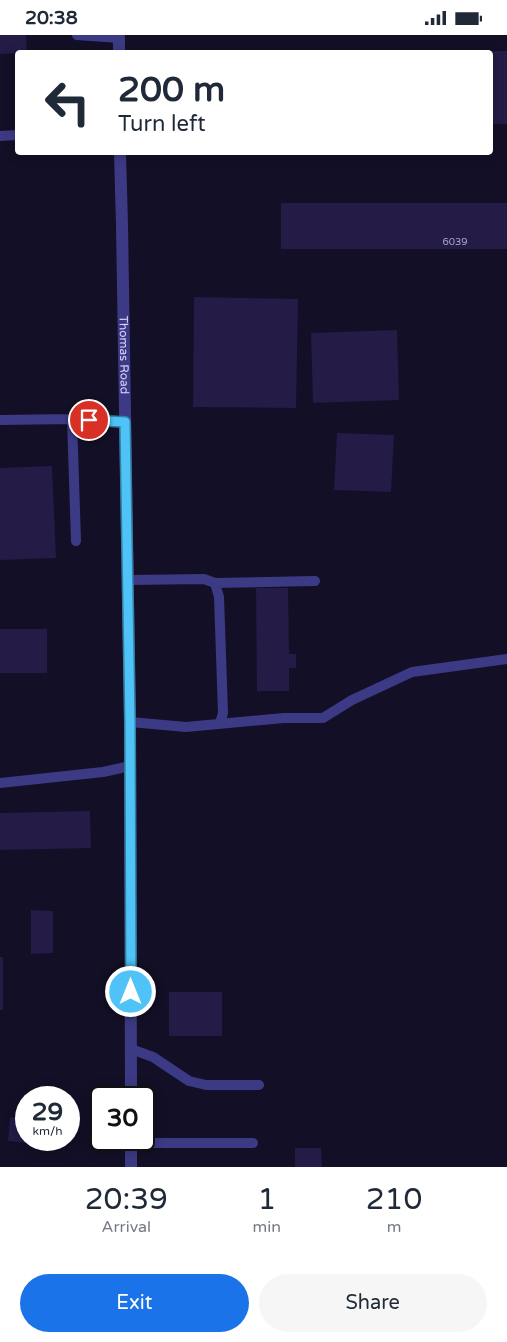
<!DOCTYPE html>
<style>
:root{--surface:#fff;--page:#f6f6f7;--text:#1f2937;--muted:#747a83;--accent:#1a73e8}
body{margin:0;font-family:"Varela Round",sans-serif;background:var(--page);color:var(--text);height:100vh;display:flex;flex-direction:column;font-size:19px;white-space:nowrap}
*{box-sizing:border-box;margin:0}
p{font-size:16px;color:var(--muted)}
.icon{flex:none;width:28px;height:28px;fill:none;stroke:currentColor;stroke-width:2;stroke-linecap:round;stroke-linejoin:round}
.map{position:relative;height:1132px;overflow:hidden}
.drawer{display:flex;flex-direction:column;background:var(--surface);flex:1}
.drawer>*{flex:none}
.guide{position:absolute;left:15px;top:15px;width:478px;height:105px;border-radius:5px;box-shadow:0 2px 12px #0003;background:#fff;color:var(--text);overflow:hidden}
.speed{position:absolute;left:15px;top:1051px;display:flex;gap:10px;font-size:25px;font-weight:700;text-align:center}
.speed>*{display:grid;place-content:center;width:65px;height:65px;border-radius:50%;background:var(--surface);box-shadow:0 2px 12px #0003;line-height:1}
.speed small{font-size:12px;font-weight:400}
.speed .limit{border:2px solid #111;border-radius:8px;background:#fff;color:#111}
.pin{position:absolute;display:grid;place-items:center;width:42px;height:42px;color:#fff;margin:-21px;border:2px solid #fff;border-radius:50%;box-shadow:0 1px 5px #0007}
.me{position:absolute;width:55px;margin:-28px;rotate:0deg;stroke-linejoin:round;filter:drop-shadow(0 0 4px #0008)}
.turn{display:flex;align-items:center;gap:18px;height:105px;padding:0 20px;font-size:22px}
.turn .icon{width:65px;height:65px;stroke-width:2.5}
.turn b{display:block;font-size:35px;line-height:42px}
.eta{display:flex;justify-content:space-evenly;align-items:center;height:85px;text-align:center}
.eta b{font-size:30px;font-weight:600;line-height:35px}
.action{display:flex;gap:10px;margin-top:auto;padding:10px 20px}
.action a{flex:1;height:58px;border-radius:30px;background:var(--accent);color:#fff;font-size:20px;font-weight:600;line-height:58px;text-align:center}
.action a+a{background:var(--page);color:var(--text)}
.status{display:flex;justify-content:space-between;align-items:center;height:35px;padding:0 25px;background:var(--surface);direction:ltr}
.status svg{height:14px;fill:currentColor}
.map>svg:first-child{display:block}
</style>
<div class="status"><b>20:38</b><svg viewBox="0 0 49 12"><path d="M0 12V9h3v3zM5 12V6h3v6zM10 12V3h3v9zM15 12V0h3v12zM26 1h20v11H26zM47 4h2v5h-2z"/></svg></div>
<div class="map">
<svg width="507" height="1132" viewBox="0 0 507 1132">
<rect width="100%" height="100%" fill="#130f26"/>
<!-- building -->
<path fill="#241b47" d="M0,0H26L27,18L0,19Z
M405,16H507V89H490V18H405Z
M281,168H507V214H281Z
M194,262L298,264L296,373L193,372Z
M397,295L399,365L313,368L311,298Z
M337,398L394,400L391,457L334,455Z
M52,431L56,523L0,525V433Z
M256,553H288L289,619H296V633H289V656H257Z
M0,594H47V638H0Z
M90,776L91,813L0,815V778Z
M31,875L53,876V918L31,919Z
M0,922H3V975H0Z
M169,957H222V1001H169Z
M10,1082L26,1084V1105H63L62,1111L8,1106Z
M295,1113H321L322,1132H295Z"/>
<g fill="none" stroke-linecap="round" stroke-linejoin="round">
<!-- lane -->
<path stroke="#3d3a85" stroke-width="10" d="M77,0L119,3
M0,101L18,100
M72,384L76,506
M0,385L72,384L125,387
M128,545L204,544L215,548L315,546
M215,548L219,562L223,678L220,688
M130,687L186,692L284,683H323L352,665L412,637L507,624
M0,748L103,737L130,731
M131,1014L153,1022L189,1046L206,1050H259
M131,1108H253"/>
<!-- street -->
<g stroke="#3d3a85" stroke-width="12">
<path d="M119,0V18"/>
<path id="s1" d="M120,118L122,190L130,687L131,1062"/>
<path d="M131,1105V1132"/>
</g>
</g>
<g fill="none" stroke-linecap="round" stroke-linejoin="round">
<!-- route casing -->
<g stroke="#337fa1" stroke-width="12">
<path id="route" d="M89,385L125,387L130,687L131,957"/>
</g>
<!-- route -->
<use href="#route" stroke="#4fc3f7" stroke-width="9"/>
</g>
<g text-anchor="middle" dominant-baseline="central" stroke-width="5" stroke-linejoin="round" paint-order="stroke">
<!-- number labels -->
<g font-size="10" fill="#aca6d1">
<text x="455" y="207">6039</text>
</g>
<!-- street labels -->
<g font-size="12" fill="#d9d4ff" stroke="#130f26">
<text stroke="none"><textPath href="#s1" startOffset="202">Thomas Road</textPath></text>
</g>
</g>
</svg>
<div class="speed"><div>29<small>km/h</small></div><div class="limit">30</div></div>
<div class="pin" style="left:89px;top:385px;background:#d93025"><svg class="icon" aria-label="arrive" viewBox="0 0 24 24"><path d="M6 21V4h12l-3 4 3 4H6"/></svg></div>
<svg class="me" style="left:131px;top:957px" viewBox="-20 -20 40 40"><circle r="17" fill="#4fc3f7" stroke="#fff" stroke-width="3"/><path d="M0-11L8 9 0 5-8 9z" fill="#fff"/></svg>
<div class="guide">
<div class="turn"><svg class="icon" aria-label="left" viewBox="0 0 24 24"><path d="M17 20v-9H6M10 6l-5 5 5 5"/></svg><div><b>200 m</b>Turn left</div></div>
</div>
</div>
<section class="drawer">
<div class="eta">
<div><b>20:39</b><p>Arrival</p></div>
<div><b>1</b><p>min</p></div>
<div><b>210</b><p>m</p></div>
</div>
<div class="action"><a>Exit</a><a>Share</a></div>
</section>
